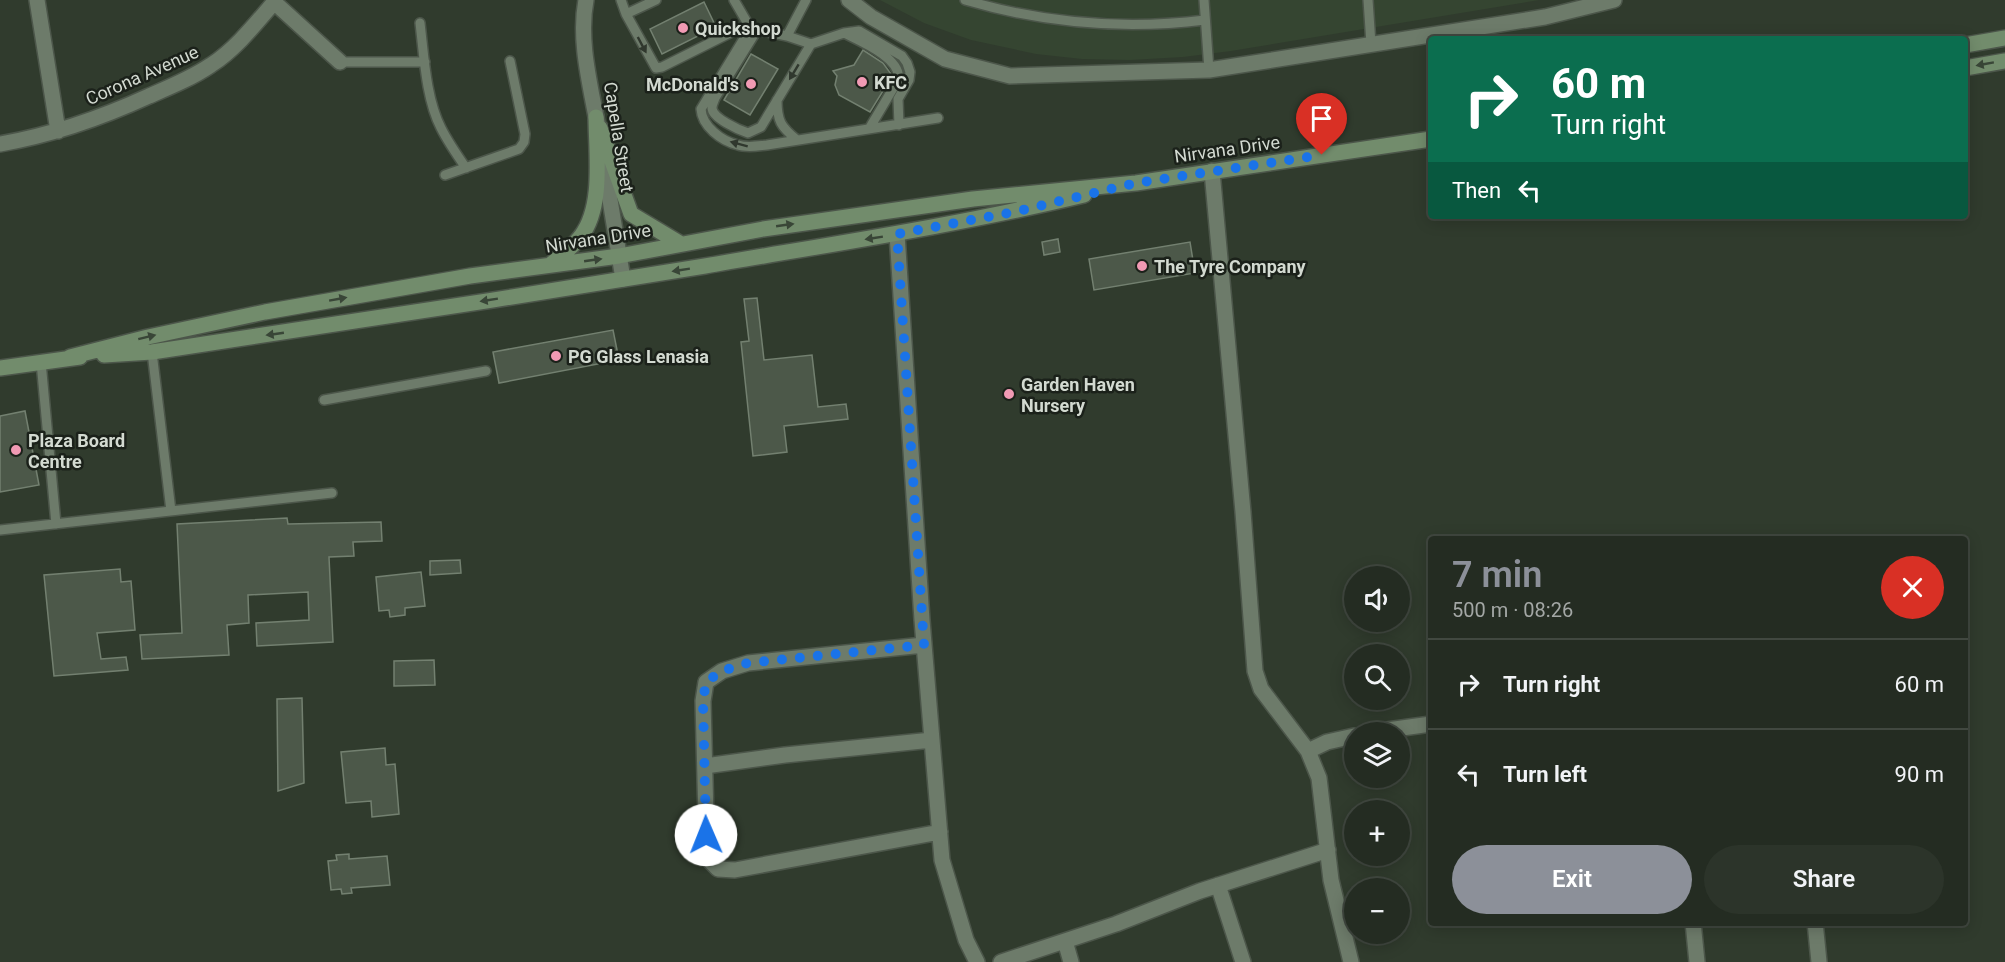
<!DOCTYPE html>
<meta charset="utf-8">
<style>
:root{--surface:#242c22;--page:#2c342a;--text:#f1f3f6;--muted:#a3a7a5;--line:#414840;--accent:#8c9099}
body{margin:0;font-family:Roboto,sans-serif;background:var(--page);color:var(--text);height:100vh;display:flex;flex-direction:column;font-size:22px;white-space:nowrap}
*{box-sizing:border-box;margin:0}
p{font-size:20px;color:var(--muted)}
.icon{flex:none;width:33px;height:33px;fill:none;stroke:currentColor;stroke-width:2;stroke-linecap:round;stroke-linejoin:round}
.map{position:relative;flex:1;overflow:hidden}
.drawer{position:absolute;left:1428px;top:536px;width:540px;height:390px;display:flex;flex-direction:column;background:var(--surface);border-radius:6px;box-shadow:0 3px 15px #0003,0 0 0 2px var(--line)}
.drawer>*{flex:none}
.guide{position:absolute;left:1428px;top:36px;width:540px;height:183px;border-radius:6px;box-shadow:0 3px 15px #0003,0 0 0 2px var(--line);background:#0b6e4f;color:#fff;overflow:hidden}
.controls{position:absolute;left:1344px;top:566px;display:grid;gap:12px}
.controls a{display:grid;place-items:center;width:66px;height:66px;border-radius:50%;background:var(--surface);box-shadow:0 3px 15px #0003,0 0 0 2px var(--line);font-size:30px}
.pin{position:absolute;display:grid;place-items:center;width:51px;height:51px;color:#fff;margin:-62px -26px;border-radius:50% 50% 50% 0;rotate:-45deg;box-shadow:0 0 6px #0007}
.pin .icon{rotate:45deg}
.me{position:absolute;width:66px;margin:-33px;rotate:359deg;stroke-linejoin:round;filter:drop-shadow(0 0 4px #0008)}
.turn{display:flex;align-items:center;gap:21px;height:126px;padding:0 24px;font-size:27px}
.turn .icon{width:78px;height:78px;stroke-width:2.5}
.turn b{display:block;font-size:42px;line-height:51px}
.then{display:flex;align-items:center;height:57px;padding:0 24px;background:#0003;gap:12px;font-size:22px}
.round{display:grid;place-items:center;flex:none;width:63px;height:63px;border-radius:32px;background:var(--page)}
.headline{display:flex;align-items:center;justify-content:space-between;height:102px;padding:0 24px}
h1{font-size:36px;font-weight:600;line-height:45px;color:var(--accent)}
.action{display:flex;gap:12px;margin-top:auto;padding:12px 24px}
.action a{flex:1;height:69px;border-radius:36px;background:var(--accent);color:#fff;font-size:24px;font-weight:600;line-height:69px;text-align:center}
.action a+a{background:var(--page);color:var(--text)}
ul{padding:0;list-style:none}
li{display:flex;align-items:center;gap:18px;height:90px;padding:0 24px;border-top:2px solid var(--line)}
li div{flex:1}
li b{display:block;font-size:22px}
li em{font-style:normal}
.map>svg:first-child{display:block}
</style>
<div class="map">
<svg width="2005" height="962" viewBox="0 0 2005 962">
<rect width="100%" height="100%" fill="#303b2d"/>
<!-- built -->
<path fill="#354531" d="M880,0H1539L1231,51L1183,57L1130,60L1082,59L1036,54L971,40L924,23Z"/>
<!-- building -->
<path fill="#4c5849" stroke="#738070" stroke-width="1.5" d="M704,2L716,27L662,54L650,29Z
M863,50L883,63L891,74V78L870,112L839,95L835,85L837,76L833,71L854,65Z
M751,54L778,69L750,115L724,100Z
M1058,239L1060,252L1044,255L1042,242Z
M1190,242L1195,273L1094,290L1089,259Z
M757,298L764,360L812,355L818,407L846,404L848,419L784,426L787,452L753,456L741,342L749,341L744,299Z
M613,330L619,360L499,383L493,352Z
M25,411L39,485L0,492V416Z
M287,518L288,524L381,522L382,541L353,542L354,556L329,557L333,642L257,646L256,623L309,620L308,592L248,595L249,623L227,625L229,655L142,659L140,635L182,633L177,524Z
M460,560L461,573L430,575V561Z
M120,569L121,582L131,581L135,630L97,633L101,659L126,657L128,670L54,676L44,575Z
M421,572L425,606L405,608V615L390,617L389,610L379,611L376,577Z
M434,660L435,685L394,686V661Z
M302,698L304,783L278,791L277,699Z
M385,748L386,765L395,764L399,814L372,817L371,801L346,803L341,752Z
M349,854V859L387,856L390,885L351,888L352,893L342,894L341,889L331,890L328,861L337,860L336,855Z"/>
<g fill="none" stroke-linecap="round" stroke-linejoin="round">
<!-- service casing -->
<g stroke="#4c564a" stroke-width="12">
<path id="service" d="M621,0L626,14L656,68L662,67L748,24
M734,0L748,24L757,30L787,36L811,44L844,33L859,31L902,56L907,63L910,72L909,80L898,99L899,125
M965,0C1043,23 1124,30 1205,20
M1204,0L1209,70
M1368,0L1371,44
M626,14L656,0
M420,23C424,56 426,99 441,128C448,142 457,155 466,168
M751,27L701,109C702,126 721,141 738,145C747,148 757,146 767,145L938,118
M757,30L715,98C714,101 712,104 712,108C712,118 739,130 748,133L761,127L811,44
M844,33C860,41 903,59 898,80L869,129
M787,36L806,0
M340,62H425
M777,100C777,121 781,127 797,140
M445,175L519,149L524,142L525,134L510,61
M152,352L171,511
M41,362L56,524
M324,400L486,371
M0,530L332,493"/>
</g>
<!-- minor casing -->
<g stroke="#4c564a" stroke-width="18">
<path id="minor" d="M37,0L58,131
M849,0L871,17L945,59L1010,76L1209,70L1545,17L1614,0
M274,2L340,62
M0,144C52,135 101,118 149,96C170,87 192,78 211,65C236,49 257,22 276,0
M1212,171L1243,512L1255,671L1261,689L1308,751L1319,778L1331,880L1351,962
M897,234L922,620L942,860L966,940L977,962
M924,645L748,663L722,671L706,682L703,701L707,858L718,869L735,870L940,832
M1373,732L1431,724
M1308,751L1327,742L1354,736
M705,766L785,755L932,740
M1218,885L1243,962
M1693,922L1697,962
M1815,922L1819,962
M1065,941L1071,962
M1001,962L1116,924L1200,891L1328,850"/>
</g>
<!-- tertiary casing -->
<g stroke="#4c564a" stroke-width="18">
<path id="tertiary" d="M586,0C578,41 591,87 598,128
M602,151L623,279"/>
</g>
<!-- secondary casing -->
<g stroke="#4c564a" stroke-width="18">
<path id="secondary" d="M1965,45L2005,38
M1965,68L2005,61
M600,128L631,214L681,244
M550,265C561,256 573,247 581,236C604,206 596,152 596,117
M104,355L152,352C336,325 521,296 705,266C832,244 959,225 1084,195
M70,357L148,337L265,312L470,276L619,256L763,229L973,199L1136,183L1431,139
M0,368L80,357"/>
</g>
<!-- service -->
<use href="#service" stroke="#6d7b6a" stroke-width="9"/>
<!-- minor -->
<use href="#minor" stroke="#6d7b6a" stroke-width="15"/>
<!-- tertiary -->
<use href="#tertiary" stroke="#6d7b6a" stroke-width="15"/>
<!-- secondary -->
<use href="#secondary" stroke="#728c6c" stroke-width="15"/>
</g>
<!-- one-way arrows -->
<defs><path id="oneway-solid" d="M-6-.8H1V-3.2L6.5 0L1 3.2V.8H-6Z" transform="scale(1.5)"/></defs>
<g fill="#30382e">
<use href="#oneway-solid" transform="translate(642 45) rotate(62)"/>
<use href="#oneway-solid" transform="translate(794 72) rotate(121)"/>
<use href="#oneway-solid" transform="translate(739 144) rotate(-165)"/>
</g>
<g fill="#394637">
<use href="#oneway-solid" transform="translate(1985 64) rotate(170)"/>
<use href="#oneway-solid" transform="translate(785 225) rotate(-8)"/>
<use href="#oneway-solid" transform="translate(874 238) rotate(171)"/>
<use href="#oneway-solid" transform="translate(593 260) rotate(-8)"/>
<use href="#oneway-solid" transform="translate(681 270) rotate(171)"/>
<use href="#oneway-solid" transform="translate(338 299) rotate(-10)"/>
<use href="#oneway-solid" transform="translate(489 300) rotate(171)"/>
<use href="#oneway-solid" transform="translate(275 334) rotate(172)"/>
<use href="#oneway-solid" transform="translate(147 337) rotate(-14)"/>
</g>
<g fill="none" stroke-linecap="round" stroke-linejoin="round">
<!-- route -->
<path stroke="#1a73e8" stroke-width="10" stroke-dasharray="0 18" d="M706,835L703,701L706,682L722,671L748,663L924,645L897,234L1014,212L1136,183L1322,155"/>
</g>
<!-- markers -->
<g fill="#f19ab4" stroke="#1b211a" stroke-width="2">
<circle cx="683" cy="28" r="6"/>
<circle cx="862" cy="82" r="6"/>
<circle cx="751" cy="84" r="6"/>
<circle cx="1142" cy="266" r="6"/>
<circle cx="556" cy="356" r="6"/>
<circle cx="1009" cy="394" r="6"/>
<circle cx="16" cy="450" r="6"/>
</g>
<g text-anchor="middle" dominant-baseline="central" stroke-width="5" stroke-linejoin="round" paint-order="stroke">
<!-- poi labels -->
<g font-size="18" font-weight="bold" fill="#d3dad1" stroke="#1b211a" text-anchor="start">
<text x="695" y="28">Quickshop</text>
<text x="874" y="82">KFC</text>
<text x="739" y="84" text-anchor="end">McDonald's</text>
<text x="1154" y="266">The Tyre Company</text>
<text x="568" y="356">PG Glass Lenasia</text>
<text x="1021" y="384">Garden Haven<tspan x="1021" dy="21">Nursery</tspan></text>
<text x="28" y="440">Plaza Board<tspan x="28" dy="21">Centre</tspan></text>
</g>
<!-- street labels -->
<g font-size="18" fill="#d3dad1" stroke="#1b211a">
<text transform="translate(142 75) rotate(-24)">Corona Avenue</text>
<text transform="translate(619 137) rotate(81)">Capella Street</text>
<text transform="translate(1227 149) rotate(-8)">Nirvana Drive</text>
<text transform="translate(598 238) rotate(-9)">Nirvana Drive</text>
</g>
</g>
</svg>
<div class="controls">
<a><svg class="icon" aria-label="sound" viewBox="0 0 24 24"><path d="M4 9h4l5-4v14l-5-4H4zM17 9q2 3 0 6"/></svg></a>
<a><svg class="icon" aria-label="search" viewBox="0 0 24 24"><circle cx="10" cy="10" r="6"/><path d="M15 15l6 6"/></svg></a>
<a><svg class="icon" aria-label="layers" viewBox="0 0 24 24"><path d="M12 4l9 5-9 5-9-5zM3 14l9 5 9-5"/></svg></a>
<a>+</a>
<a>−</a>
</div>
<div class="pin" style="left:1322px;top:155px;background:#d93025"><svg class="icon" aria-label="arrive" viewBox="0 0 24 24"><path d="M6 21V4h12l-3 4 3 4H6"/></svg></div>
<svg class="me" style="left:706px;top:835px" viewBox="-20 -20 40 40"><circle r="19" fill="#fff"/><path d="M0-13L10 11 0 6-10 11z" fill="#1a73e8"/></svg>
<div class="guide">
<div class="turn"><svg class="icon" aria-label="right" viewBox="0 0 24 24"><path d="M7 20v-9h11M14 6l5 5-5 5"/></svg><div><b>60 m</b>Turn right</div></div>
<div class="then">Then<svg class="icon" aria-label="left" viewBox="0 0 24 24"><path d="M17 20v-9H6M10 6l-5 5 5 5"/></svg></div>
</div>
<section class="drawer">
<div class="headline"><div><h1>7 min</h1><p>500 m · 08:26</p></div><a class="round" style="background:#d93025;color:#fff"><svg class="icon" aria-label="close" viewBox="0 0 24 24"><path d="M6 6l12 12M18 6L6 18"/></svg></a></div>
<ul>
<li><svg class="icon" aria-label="right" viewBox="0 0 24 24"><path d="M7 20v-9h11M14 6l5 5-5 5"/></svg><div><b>Turn right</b></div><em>60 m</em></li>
<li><svg class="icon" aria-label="left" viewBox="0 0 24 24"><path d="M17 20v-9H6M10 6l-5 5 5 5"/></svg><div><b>Turn left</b></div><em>90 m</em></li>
</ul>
<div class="action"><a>Exit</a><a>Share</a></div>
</section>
</div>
